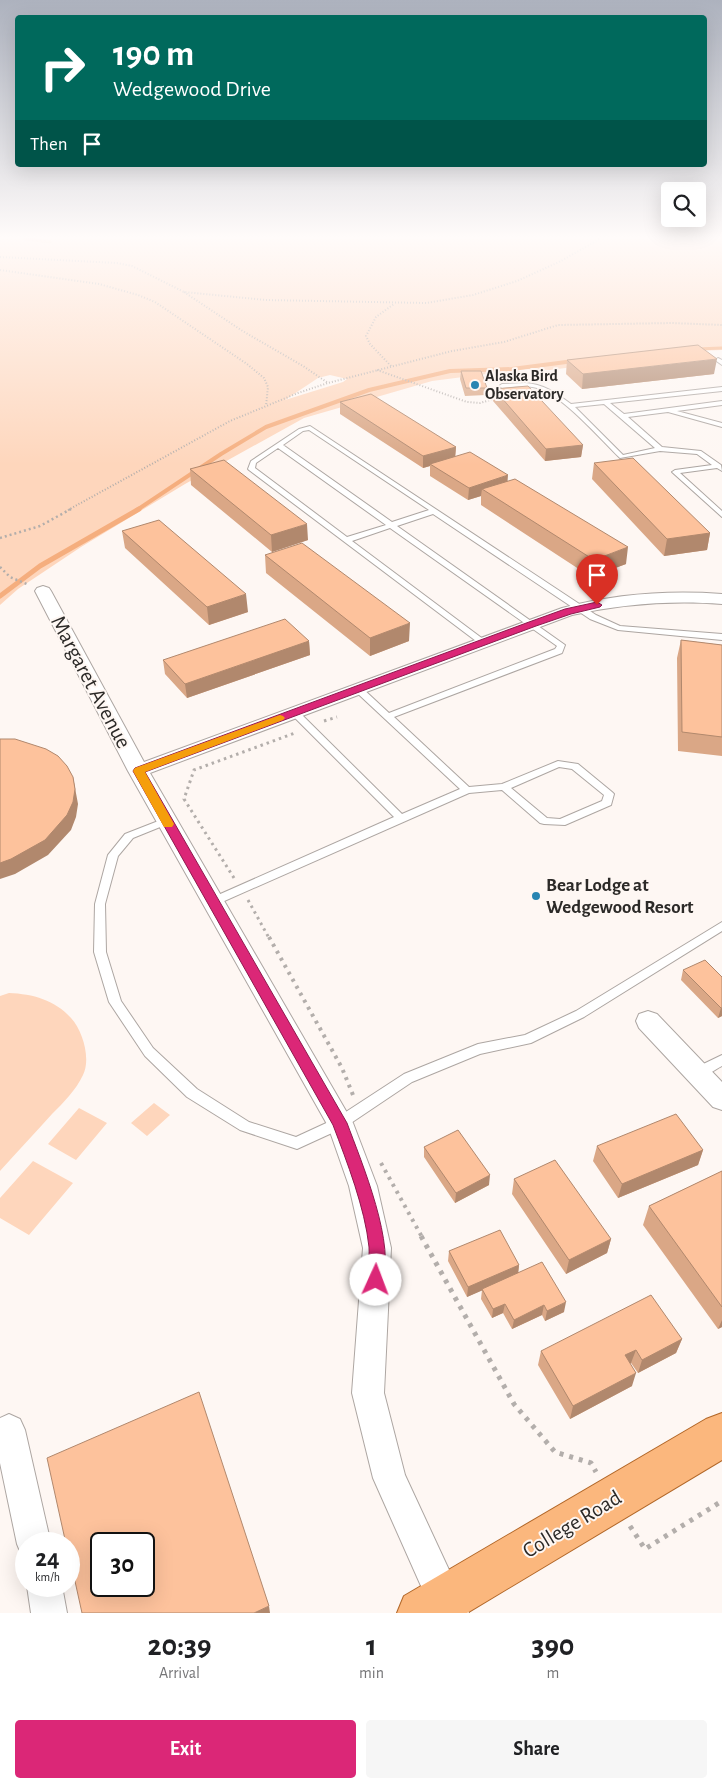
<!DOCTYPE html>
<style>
:root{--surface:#fff;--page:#f6f6f6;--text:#202124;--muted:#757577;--accent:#db2777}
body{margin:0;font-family:"Alegreya Sans",sans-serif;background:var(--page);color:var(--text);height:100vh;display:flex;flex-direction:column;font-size:19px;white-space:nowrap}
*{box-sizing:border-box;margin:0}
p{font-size:16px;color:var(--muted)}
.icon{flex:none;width:28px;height:28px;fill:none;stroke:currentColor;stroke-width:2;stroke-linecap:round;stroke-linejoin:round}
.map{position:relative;height:1613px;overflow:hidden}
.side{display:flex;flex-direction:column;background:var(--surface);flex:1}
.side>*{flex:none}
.guide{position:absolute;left:15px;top:15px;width:692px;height:152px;border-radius:5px;box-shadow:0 5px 20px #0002;background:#00695c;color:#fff;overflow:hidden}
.tools{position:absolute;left:661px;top:182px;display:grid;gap:10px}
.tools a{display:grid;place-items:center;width:45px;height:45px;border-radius:5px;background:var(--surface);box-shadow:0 5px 20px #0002;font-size:25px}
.speed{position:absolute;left:15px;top:1532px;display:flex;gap:10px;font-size:25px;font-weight:700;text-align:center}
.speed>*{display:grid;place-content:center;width:65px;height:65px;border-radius:50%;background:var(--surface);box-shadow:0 5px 20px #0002;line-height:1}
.speed small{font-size:12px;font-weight:400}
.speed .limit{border:2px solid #111;border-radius:8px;background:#fff;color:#111}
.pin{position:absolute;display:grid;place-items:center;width:42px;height:42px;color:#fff;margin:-51px -21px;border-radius:50% 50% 50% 0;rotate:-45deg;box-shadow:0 0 5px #0007}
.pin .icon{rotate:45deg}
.me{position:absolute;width:55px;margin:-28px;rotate:2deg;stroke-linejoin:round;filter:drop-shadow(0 0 4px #0008)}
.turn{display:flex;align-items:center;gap:18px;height:105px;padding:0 15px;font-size:22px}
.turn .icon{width:65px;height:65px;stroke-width:2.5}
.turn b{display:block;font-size:35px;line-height:42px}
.then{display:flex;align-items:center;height:48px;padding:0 15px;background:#0003;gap:10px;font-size:19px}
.eta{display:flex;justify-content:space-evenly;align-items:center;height:85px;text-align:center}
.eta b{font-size:30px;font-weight:700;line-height:35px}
.primary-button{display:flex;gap:10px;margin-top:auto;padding:10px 15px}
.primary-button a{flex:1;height:58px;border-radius:5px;background:var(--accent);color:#fff;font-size:20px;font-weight:700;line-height:58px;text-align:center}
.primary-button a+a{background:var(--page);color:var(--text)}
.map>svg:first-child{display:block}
</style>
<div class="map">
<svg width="722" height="1613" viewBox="0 0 722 1613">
<rect width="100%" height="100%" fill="#fef7f3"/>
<!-- green -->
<path fill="#fed6bc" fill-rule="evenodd" d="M0,239H722V350L695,351L550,370L525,369L432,381L304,418L185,484L81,547L18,589L0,605ZM330,375L347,379L343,382L285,400L318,378Z
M9,993C33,994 55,1000 71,1018C83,1031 91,1059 83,1075C76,1090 63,1103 52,1114C35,1133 17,1152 0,1171V996Z
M154,1103L170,1115L147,1136L131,1123Z
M79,1108L107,1123L76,1160L48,1144Z
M33,1161L73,1183L29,1235L0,1218V1198Z"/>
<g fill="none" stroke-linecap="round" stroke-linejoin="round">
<!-- stream-far2 -->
<path stroke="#f5ae7e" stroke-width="3" d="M26,239L50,242
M696,349L722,348"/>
<!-- stream-far1 -->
<path stroke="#f5ae7e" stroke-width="4" d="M137,510L221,454L266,427L369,390L450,371L512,369L574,361"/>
<!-- stream -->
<path stroke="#f5ae7e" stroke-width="5" d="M0,596L40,566L139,509"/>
<!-- lane casing -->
<g stroke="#ada6a2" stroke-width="2">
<path id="lane" d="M718,358L722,360V365L715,360Z
M525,383C544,384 556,393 571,404L722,387V391L610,403L624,414L722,401V405L677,411L722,423V427L668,412L628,417L662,447L701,451L721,465L722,471L717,468L680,473L722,511V517L672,472L675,470L712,465L697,454L660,451L620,458C600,439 563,395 537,388C526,385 513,387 502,388L499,386L502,384ZM604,404L655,448L623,455L575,407Z
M310,426L596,615L620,626L722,634V640L618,630L590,619L433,514L397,526L565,645L562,653L394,717L469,787L502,784L558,761L578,764L612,792L614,794L611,805L565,825L544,824L540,823L502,790L469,793L213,906L209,905L208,902L209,899L394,817L290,713L292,711H298L402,814L460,789L355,691L354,689L355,687H361L389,713L555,649L557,646L390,528L352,541L487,642L483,645L480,644L249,470L248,469L251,461L299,429ZM309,430L429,510L392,522L283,445L303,431ZM278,448L386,525L347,537L255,468L256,463ZM559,767L572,769L604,795L602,801L560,819L547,818L511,788Z
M166,818L171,821L170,823L133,838L118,856L105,904L106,952L121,1001L153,1048L197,1089L249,1122L296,1137L335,1119L404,1074L478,1044L525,1035L576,1011L722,922V931L584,1017L531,1043L480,1054L412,1082L345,1127L297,1149L240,1130L187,1097L145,1056L109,1002L94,952L95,904L108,855L125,834Z
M722,1055V1066C714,1070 702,1080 693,1077L691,1073L693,1069Z"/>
</g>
<!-- street casing -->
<g stroke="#ada6a2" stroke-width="2">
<path id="street" d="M43,586L49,588L51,591L144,762L562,608C615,594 668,590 722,594V604C671,600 622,604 572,615L150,773L353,1123L377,1186L391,1248L384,1393L405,1475L469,1613H433L373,1478L352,1393L363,1248L349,1186L328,1126L128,771L35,591L37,588Z
M648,1011L657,1014L722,1082V1110L713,1107L639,1028L636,1021L639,1014Z
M9,1414L20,1419L25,1430L51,1544H26V1558L22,1556L17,1544L0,1463V1418Z
M27,1586H62L67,1613H31Z"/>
</g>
<!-- primary casing -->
<g stroke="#b16627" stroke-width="2">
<path id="primary" d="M722,1413V1460L467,1613H397L404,1596L706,1419Z"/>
</g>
<!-- path-far4 -->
<path stroke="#b3aeab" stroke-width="2" stroke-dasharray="1 2" stroke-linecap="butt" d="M0,257L117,263L132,266L184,292L266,300L426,303L473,295L517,281L559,262L600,239
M0,270L99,284L138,295L155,302L247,364L264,378L268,387L266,406
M184,292L241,330L303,366L328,383
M391,366L370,344L366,336L376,317L394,304
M377,370L467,402L480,403L497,398
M68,510L230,421L298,393L328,383L452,351L504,342L558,325L672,323L722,325"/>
<!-- path-far3 -->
<path stroke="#b3aeab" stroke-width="2.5" stroke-dasharray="2 3" stroke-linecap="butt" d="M0,538L40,526L71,509
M0,567L10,577L29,585"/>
<!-- path-far2 -->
<path stroke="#b3aeab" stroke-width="3" stroke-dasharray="2.5 4" stroke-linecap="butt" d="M324,721L337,717
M234,878L184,799L194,770L295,733
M248,900L269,938"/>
<!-- path-far1 -->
<path stroke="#b3aeab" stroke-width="4" stroke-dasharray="3 5" stroke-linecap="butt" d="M269,937L342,1068L353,1095
M381,1163L422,1237"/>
<!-- path -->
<path stroke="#b3aeab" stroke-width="5" stroke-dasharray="4 6" stroke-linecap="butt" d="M421,1236L514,1404L555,1452L591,1463L596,1472
M630,1526L645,1549L722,1501"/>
<!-- lane -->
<use href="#lane" fill="#fff" fill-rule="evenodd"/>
<!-- street -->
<use href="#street" fill="#fff" fill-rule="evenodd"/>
<!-- primary -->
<use href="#primary" fill="#fbb77d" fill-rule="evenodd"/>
</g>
<!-- wall -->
<path fill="#daa786" d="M567,360L714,374L582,389L566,374Z
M461,371L487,388L486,395L465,396L460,379Z
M494,389L583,445L581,457L545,461L493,401Z
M340,402L456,447L455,457L508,481L626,564L591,577L481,505V496L468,500L430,476V466L423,468L340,414Z
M594,463L710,533L707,550L664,556L592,479Z
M190,469L308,540L272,552L191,485Z
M122,531L248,612L209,625L125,548Z
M265,555L409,641L370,656L266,573Z
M681,640L722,645V756L678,751L677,658Z
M309,641L310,655L187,698L165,674L163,660Z
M683,970L722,977V1016L718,1018L681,980Z
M597,1146L703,1150L698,1165L618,1198L593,1161Z
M424,1147L489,1185L455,1203L424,1157Z
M722,1171V1327L718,1329L643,1225L649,1206Z
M514,1179L611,1239L607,1253L566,1274L512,1194Z
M449,1251L519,1265L518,1273L564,1312L545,1321L542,1315L512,1329L503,1313L492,1318L481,1299L482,1290L467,1297L448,1261Z
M682,1339L676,1353L638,1373L631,1363L630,1364L632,1386L570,1419L538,1365L541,1351Z"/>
<!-- shaded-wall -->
<path fill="#b1886d" d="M717,359L714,374L582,389L583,374Z
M583,445L581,457L545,461L546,449Z
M456,447L455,459L430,464V466L423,468V456Z
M508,475L507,488L482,489L481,496L468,500L469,488Z
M307,524L308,540L272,552L271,535Z
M710,533L707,550L664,556L667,539Z
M628,547L626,564L591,577L594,560Z
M246,594L248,612L209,625L207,607Z
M410,623L409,641L370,656V638Z
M309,641L310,655L187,698L185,684Z
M73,777L78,804L76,817L71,830L48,855L15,874L0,879V863Z
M721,1008H722V1016L718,1018Z
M703,1150L698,1165L618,1198L622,1184Z
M490,1175L489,1185L455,1203L456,1193Z
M611,1239L607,1253L566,1274L569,1260Z
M519,1265L518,1275L467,1297L468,1287Z
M566,1302L564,1312L545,1321L547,1311Z
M505,1304L503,1313L492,1318L493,1309Z
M544,1305L542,1315L512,1329L514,1320Z
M722,1320V1327L718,1329Z
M682,1339L676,1353L638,1373L642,1360Z
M636,1350L631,1363L621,1369L625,1355Z
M636,1373L632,1386L570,1419L573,1406Z
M269,1606L270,1613H254Z"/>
<!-- building -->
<path fill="#fdc29c" stroke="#b1886d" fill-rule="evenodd" d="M698,345L717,359L583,374L567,360Z
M461,371H481L487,388H466Z
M528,386L583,445L546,449L494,389Z
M371,394L456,447L423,456L340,402Z
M470,452L508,475L469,488L430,464Z
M633,458L710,533L667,539L594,463Z
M224,460L307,524L271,535L190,469Z
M515,479L628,547L594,560L482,489Z
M159,520L246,594L207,607L122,531Z
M302,543L410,623L370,638L265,555Z
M285,619L309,641L185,684L163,660Z
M681,640L722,645V737L682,732Z
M0,739H15L46,749L58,756L67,766L73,777L75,789L73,802L67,815L45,840L11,859L0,863Z
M705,960L722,977V1008H721L683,970Z
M676,1114L703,1150L622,1184L597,1146Z
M458,1130L490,1175L456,1193L424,1147Z
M555,1160L611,1239L569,1260L514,1179Z
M722,1171V1307L649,1206Z
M500,1230L519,1265L468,1287L449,1251Z
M542,1262L566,1302L547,1311L544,1305L514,1320L505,1304L493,1309L482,1289Z
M651,1295L682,1339L642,1360L636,1350L625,1355L636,1373L573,1406L541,1351Z
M199,1392L269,1606L254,1613H82L69,1554V1544H66L47,1458ZM101,1544H144V1586H101Z"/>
<!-- sky -->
<linearGradient id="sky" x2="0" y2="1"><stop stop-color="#adb2be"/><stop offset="0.51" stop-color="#fffbfa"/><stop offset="1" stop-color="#fffbfa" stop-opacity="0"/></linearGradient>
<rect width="722" height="465" fill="url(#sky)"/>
<!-- route -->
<path fill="#db2777" stroke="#8e194d" d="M597,602L602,605L600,607L571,614L536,626L145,772L347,1123C361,1161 398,1248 381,1285L376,1288L370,1285C365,1273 370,1260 369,1247C365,1208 347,1162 333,1125L133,771L135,768L529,622L565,609Z"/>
<!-- slow -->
<path fill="#f59e0b" d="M280,715L283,716L285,718L283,720L145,772L174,824L172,827H164L133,771L135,768Z"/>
<!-- markers -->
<g fill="#2885b2" stroke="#fef7f3" stroke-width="2">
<circle cx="475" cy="385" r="5"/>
<circle cx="536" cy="896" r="5"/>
</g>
<g text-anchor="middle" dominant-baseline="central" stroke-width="4" stroke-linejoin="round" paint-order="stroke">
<!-- far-poi labels -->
<g font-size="16" font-weight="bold" fill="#2c2a28" stroke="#fef7f3" text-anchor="start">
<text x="485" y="376">Alaska Bird<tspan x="485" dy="18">Observatory</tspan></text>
</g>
<!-- poi labels -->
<g font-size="19" font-weight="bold" fill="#2c2a28" stroke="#fef7f3" text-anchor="start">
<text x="546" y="885">Bear Lodge at<tspan x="546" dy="22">Wedgewood Resort</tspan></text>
</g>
<!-- near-street labels -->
<g font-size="22" fill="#2c2a28" stroke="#fef7f3">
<text transform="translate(91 682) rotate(62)">Margaret Avenue</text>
<text transform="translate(572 1524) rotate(-31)">College Road</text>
</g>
</g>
</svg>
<div class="tools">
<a><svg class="icon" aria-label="search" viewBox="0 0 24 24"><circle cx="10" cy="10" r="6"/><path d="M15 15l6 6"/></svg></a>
</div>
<div class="speed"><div>24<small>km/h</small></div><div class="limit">30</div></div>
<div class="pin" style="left:597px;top:605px;background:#d93025"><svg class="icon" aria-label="arrive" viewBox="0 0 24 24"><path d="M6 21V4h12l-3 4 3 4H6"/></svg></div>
<svg class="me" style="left:376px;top:1280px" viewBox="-20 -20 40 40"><circle r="19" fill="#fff"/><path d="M0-13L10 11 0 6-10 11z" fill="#db2777"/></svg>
<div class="guide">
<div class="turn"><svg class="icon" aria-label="right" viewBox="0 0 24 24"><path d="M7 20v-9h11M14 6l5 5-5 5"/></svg><div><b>190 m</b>Wedgewood Drive</div></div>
<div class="then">Then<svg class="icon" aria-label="arrive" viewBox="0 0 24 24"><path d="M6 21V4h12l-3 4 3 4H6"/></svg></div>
</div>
</div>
<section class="side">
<div class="eta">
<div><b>20:39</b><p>Arrival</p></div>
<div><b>1</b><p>min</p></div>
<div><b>390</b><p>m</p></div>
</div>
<div class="primary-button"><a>Exit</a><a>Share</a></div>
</section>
